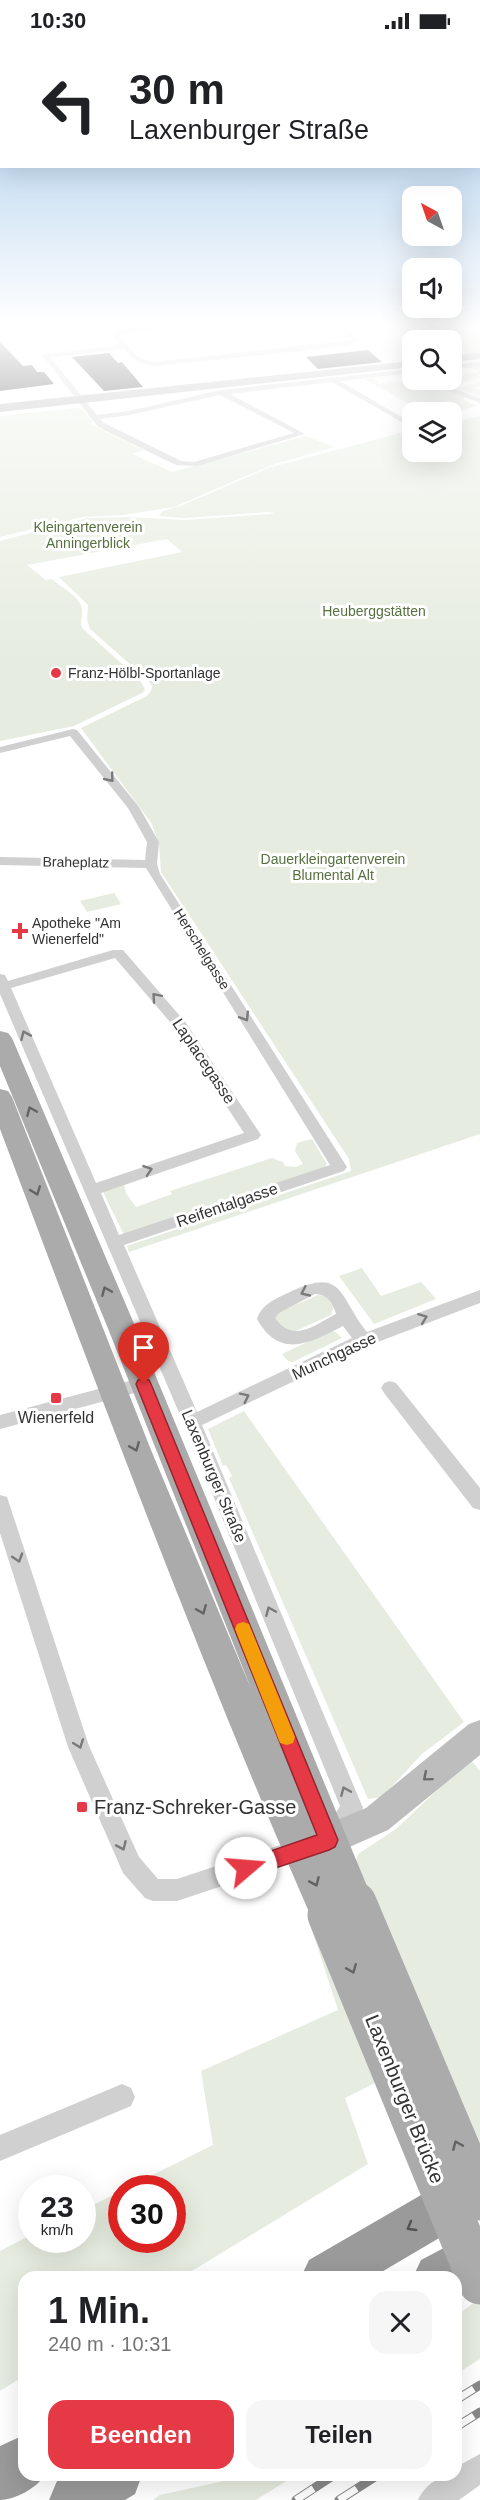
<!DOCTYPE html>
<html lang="de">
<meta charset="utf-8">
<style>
:root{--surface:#fff;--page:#f6f6f6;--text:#202124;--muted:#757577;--accent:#e63946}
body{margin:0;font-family:Arial,sans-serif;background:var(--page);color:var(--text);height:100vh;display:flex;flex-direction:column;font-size:22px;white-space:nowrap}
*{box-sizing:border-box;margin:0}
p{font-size:20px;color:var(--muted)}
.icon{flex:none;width:33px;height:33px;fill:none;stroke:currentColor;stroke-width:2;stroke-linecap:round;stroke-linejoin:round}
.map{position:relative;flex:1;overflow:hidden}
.drawer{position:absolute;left:18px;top:2229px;width:444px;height:210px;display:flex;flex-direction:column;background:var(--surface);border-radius:18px;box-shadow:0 6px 24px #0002}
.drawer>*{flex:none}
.banner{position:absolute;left:0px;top:0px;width:480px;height:126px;box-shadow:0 6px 24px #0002;background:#fff;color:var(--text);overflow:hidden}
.needle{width:39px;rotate:320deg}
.tools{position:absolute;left:402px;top:144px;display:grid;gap:12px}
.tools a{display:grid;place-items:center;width:60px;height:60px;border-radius:12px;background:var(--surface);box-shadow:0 6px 24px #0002;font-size:30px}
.speed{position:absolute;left:18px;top:2133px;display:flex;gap:12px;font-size:30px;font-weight:700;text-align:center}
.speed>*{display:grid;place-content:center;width:78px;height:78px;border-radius:50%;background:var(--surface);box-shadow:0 6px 24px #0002;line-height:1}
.speed small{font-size:15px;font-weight:400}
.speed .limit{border:9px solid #d22;background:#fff;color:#111}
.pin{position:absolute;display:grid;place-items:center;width:51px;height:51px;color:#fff;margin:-62px -26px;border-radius:50% 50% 50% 0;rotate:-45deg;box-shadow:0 0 6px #0007}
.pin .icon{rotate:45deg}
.me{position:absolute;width:66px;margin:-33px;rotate:72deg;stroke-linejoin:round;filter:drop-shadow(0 0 4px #0008)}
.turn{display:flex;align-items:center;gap:21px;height:126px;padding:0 30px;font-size:27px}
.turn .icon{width:78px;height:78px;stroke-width:2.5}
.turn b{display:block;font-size:42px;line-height:51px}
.round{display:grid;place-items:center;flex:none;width:63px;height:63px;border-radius:18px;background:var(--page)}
.summary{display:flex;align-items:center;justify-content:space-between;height:102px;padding:0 30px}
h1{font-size:36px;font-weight:700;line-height:45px}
.action{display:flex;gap:12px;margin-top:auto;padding:12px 30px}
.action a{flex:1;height:69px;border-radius:18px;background:var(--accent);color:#fff;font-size:24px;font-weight:700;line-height:69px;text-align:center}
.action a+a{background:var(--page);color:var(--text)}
.status{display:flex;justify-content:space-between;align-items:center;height:42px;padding:0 30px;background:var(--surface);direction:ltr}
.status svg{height:16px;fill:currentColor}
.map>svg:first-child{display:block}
</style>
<div class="status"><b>10:30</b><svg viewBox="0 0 49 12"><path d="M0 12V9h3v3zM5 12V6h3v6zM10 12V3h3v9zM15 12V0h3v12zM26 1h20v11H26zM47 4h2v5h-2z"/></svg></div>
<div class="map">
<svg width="480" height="2458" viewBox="0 0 480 2458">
<rect width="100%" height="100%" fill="#fff"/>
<!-- green -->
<path fill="#e6ecdf" d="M396,280H421L468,292H480V312L468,313L452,301V298H448L434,289H427Z
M480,324V335L453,343L460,346L480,340V344L473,346L480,348V355L432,338H452V333L478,330L473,326L452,327Z
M409,332L374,337L380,341L420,338L465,354L463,358L480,365L476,364L452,371L424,370L364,337L411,332L412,335Z
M76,366L82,367L93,380L90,382L144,408L133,412L172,430L306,394L334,405L272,423L174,465L123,473L83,475L0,495V374Z
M480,374V1092L129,1210L127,1204L351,1129L349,1117L161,830L159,802L152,782L81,686L147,654L151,649L152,644L147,637L90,587L87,578L88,563L59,535L182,510L167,497L27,523L46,538L52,537C60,545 81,555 82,567C83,575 79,579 82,586L140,638L145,648L142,651L74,684L0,699V499L87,476L129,475L184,478L272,472L274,471L269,470L184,476L159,474L163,469L183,463L268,426L412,388V410H452V380Z
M114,851L121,862L87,870L80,859Z
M312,1097L327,1122L324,1126L124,1193L103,1150L124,1142L126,1151L136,1165L172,1152L170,1149L272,1116L283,1120L285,1124L296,1125L303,1122L295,1109L297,1101Z
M362,1226L381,1254L421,1240L436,1257L374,1282L339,1234Z
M318,1253L325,1254L334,1264L331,1273L291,1291L275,1278V1273L279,1270Z
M331,1289L336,1290L342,1296L293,1320L288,1319L282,1312Z
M244,1369L464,1680L422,1712L382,1755L368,1757L229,1436L232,1434L226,1423L223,1424L208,1387Z
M470,1717L480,1729V2106L355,1822L358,1812L396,1787Z
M310,1882L375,2041L345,2056L368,2122L182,2235H24V2334L0,2349V2209L31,2193L32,2198H82L83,2168L121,2149L122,2198H172V2146H126L213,2103L201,2029L338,1968Z
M480,2256V2317L456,2332V2274Z
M239,2433H296L256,2458H153L160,2453L233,2437Z"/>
<!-- building -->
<path fill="#1a1a1a" d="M0,300L23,324L32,323L37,330H44L54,342L0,349Z
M368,308L382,320L318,327L306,315Z
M109,311L118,321L122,320L143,345L104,349L72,315Z"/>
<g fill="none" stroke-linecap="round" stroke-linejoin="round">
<!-- street -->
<path fill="#d0d0d0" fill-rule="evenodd" d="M187,280H212L130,290L119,294L139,316L155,320L353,298L332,280H339L361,299L346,304L155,324L135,319L124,307L50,315L97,373L129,369L221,348L412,327V331L340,339L412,381V386L332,340L230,352L305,392L197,424L176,423L98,385L42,313L120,303L113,292L129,286ZM220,353L294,391L194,420L181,419L104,381L100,377L129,373Z
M480,320V324L452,327V323Z
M422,338H431L480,356V361Z
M73,687L77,688L139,765L159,800L157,822L160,832L347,1125L344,1129L124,1203L197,1370L352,1296L343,1284C310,1301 280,1318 257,1277C262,1262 275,1257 288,1251C345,1223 338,1255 367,1290L480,1248V1261L370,1303L202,1383L363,1766L341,1801L333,1804L325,1801L322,1793L340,1764L183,1380L0,952V932L5,933L8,939L113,908H123L186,981L261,1093L258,1097L101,1151L119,1193L330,1123L146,826L0,823V815L145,818L147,800L128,766L70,694L0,711V705ZM115,916L176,987L244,1091L96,1141L11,946ZM315,1252C327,1252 333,1261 336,1272C314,1283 294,1302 275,1276L279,1271Z
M144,1335L150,1337L153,1342L150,1347L0,1387V1373Z
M390,1339L396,1341L480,1446V1468L473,1466L384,1351L381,1346L384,1341Z
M0,1453L7,1455L9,1461L89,1704L139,1815L158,1837H177L305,1795L313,1798L316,1806L313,1814L177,1859H153L145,1856L123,1831L68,1705L0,1491Z
M122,2042L131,2046L135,2055L131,2064L0,2119V2093Z
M480,2412V2443L459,2458H418C425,2443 439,2433 456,2433V2425Z"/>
<!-- secondary -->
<path fill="#bdbdbd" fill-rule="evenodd" d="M480,1678V1713L388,1788L329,1814L317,1810L313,1798L317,1786L366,1766L469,1682Z"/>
<!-- primary -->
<path fill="#ababab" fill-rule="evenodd" d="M480,311V317L452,320V314Z
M412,319V325L0,370V362Z
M0,989L8,991L12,996L135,1284L374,1861L368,1874L355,1880L347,1876L342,1886L329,1892L316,1886C201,1624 101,1355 0,1087V1047L8,1049L12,1055L151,1408L252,1649L107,1284L0,1024Z"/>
<!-- highway -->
<path fill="#9a9a9a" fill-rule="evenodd" d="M464,2131L480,2138V2172L373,2235H301L309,2218L447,2138Z
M480,2187V2238L456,2252V2235H413L421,2218Z
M24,2393V2433H44C38,2446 14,2458 0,2458V2404Z
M67,2433H142L135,2452L125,2458H49L57,2439Z"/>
<!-- rail casing -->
<g stroke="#888" stroke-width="9">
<path id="rail" d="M456,2358L480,2343
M456,2385L480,2370
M296,2458L334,2433
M339,2458L378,2433"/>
</g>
<!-- rail -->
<use href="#rail" stroke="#fff" stroke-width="7" stroke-dasharray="21" stroke-linecap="butt"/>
<!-- primary-bridge -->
<path stroke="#ababab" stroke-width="43" d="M355,1861L480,2157
M329,1873L480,2241"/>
</g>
<!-- one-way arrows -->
<defs><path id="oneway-chevron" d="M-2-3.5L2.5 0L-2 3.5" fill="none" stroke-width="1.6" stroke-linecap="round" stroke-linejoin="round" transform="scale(1.5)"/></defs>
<g stroke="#7a7a7a">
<use href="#oneway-chevron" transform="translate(110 736) rotate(51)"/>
<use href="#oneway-chevron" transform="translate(156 955) rotate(-131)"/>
<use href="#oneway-chevron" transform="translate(245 975) rotate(58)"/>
<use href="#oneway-chevron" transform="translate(25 993) rotate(-114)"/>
<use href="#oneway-chevron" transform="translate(148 1128) rotate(-19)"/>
<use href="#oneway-chevron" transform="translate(305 1250) rotate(155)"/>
<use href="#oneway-chevron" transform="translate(423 1276) rotate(-21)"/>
<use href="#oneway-chevron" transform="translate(245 1355) rotate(-26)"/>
<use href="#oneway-chevron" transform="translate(18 1516) rotate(72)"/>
<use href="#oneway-chevron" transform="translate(270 1569) rotate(-113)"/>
<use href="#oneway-chevron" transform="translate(79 1702) rotate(70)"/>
<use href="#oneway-chevron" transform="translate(345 1749) rotate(-113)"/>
<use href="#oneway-chevron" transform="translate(122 1804) rotate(66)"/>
</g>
<g stroke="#636363">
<use href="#oneway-chevron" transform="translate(31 1069) rotate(-113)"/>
<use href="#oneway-chevron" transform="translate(36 1149) rotate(69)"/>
<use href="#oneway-chevron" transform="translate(106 1249) rotate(-113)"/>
<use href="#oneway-chevron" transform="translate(135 1405) rotate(68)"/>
<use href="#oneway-chevron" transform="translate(202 1568) rotate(68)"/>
<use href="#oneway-chevron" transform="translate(315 1840) rotate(66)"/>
<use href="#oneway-chevron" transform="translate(352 1927) rotate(68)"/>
<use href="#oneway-chevron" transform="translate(457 2103) rotate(-113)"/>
</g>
<use stroke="#6a6a6a" href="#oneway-chevron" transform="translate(427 1735) rotate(140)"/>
<use stroke="#525252" href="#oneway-chevron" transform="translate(411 2185) rotate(150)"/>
<!-- sky -->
<linearGradient id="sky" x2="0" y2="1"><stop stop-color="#9ec6ea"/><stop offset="0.45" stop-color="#fff"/><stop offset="1" stop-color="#fff" stop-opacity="0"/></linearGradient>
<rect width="480" height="624" fill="url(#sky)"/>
<!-- route -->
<path fill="#e63946" stroke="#96252e" stroke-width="1.5" d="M144,1337L149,1338L151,1342L338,1798L335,1805L329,1808L246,1836L239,1833L236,1826L239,1820L317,1793L136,1342L138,1338Z"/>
<!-- slow -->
<path fill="#f59e0b" d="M243,1580L249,1582L295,1695L293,1701L287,1703L280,1701L235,1587L237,1582Z"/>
<!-- markers -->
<g fill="#e63946" stroke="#fff" stroke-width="2">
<circle cx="56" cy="631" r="6"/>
<path d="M17 880h6v6h6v6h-6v6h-6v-6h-6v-6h6z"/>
<rect x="50" y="1350" width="12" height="12" rx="3"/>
<rect x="76" y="1759" width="12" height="12" rx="3"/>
</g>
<g text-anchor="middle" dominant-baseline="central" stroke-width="6" stroke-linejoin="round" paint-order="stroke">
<!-- far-park labels -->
<g font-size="14" fill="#56703f" stroke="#fff">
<text x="88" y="485">Kleingartenverein<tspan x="88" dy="16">Anningerblick</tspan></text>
<text x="374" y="569">Heuberggstätten</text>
<text x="333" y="817">Dauerkleingartenverein<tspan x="333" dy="16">Blumental Alt</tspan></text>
</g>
<!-- far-poi labels -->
<g font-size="14" fill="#333" stroke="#fff" text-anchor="start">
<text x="68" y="631">Franz-Hölbl-Sportanlage</text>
<text x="32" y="881">Apotheke "Am<tspan x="32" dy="16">Wienerfeld"</tspan></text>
</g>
<!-- far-street labels -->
<g font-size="14" fill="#333" stroke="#fff">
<text transform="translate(76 820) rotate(1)">Braheplatz</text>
<text transform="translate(202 907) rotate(58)">Herschelgasse</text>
</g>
<!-- street labels -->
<g font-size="16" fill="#333" stroke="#fff">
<text transform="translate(204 1019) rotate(56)">Laplacegasse</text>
<text transform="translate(227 1163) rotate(-19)">Reifentalgasse</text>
<text transform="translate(334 1314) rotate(-25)">Munchgasse</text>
<text transform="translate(214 1434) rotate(67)">Laxenburger Straße</text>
</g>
<!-- poi labels -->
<g font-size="16" fill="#333" stroke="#fff">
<text x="56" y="1375">Wienerfeld</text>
</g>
<!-- near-poi labels -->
<g font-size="20" fill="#333" stroke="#fff" text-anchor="start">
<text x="94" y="1765">Franz-Schreker-Gasse</text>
</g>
<!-- near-street labels -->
<g font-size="20" fill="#333" stroke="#fff">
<text transform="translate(405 2057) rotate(68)">Laxenburger Brücke</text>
</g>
</g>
</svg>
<div class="tools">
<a><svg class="needle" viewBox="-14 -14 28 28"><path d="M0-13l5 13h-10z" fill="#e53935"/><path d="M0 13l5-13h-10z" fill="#757577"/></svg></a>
<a><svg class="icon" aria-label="sound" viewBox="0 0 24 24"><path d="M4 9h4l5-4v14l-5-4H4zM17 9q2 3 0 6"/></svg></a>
<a><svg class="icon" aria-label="search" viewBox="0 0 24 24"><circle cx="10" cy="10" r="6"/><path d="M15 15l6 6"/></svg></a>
<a><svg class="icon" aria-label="layers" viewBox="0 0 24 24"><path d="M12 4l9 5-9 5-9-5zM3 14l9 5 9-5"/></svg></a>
</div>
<div class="speed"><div>23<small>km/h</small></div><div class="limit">30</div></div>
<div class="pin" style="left:144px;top:1342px;background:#d93025"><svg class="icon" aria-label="arrive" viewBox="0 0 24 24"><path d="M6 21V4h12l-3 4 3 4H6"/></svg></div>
<svg class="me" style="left:246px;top:1826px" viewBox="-20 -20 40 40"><circle r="19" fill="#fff"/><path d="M0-13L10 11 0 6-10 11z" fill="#e63946"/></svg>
<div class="banner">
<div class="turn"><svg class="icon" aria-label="left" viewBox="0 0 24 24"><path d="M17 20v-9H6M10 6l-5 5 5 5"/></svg><div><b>30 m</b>Laxenburger Straße</div></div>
</div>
<section class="drawer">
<div class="summary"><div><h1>1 Min.</h1><p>240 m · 10:31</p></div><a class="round"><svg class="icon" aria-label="close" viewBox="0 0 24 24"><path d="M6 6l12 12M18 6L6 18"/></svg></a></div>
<div class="action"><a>Beenden</a><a>Teilen</a></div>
</section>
</div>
